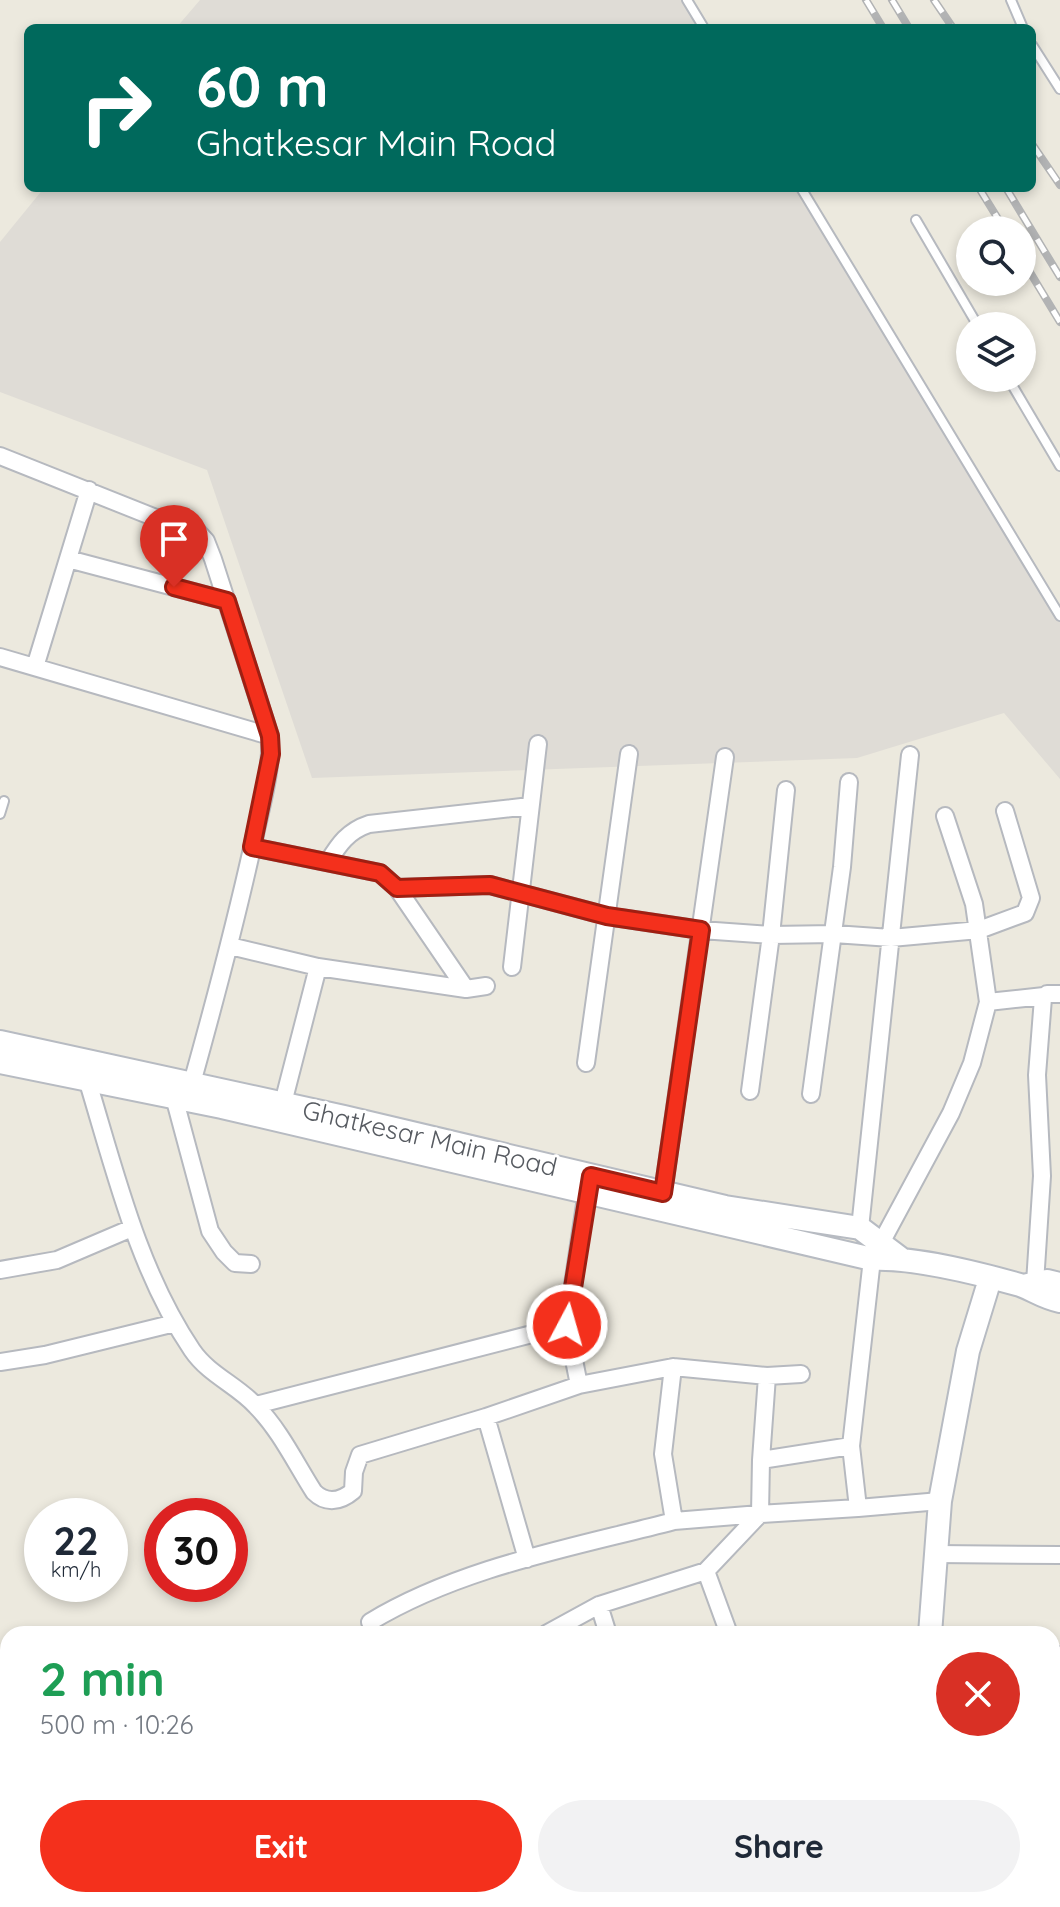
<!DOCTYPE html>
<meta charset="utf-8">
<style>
:root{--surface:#fff;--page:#f2f2f3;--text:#1f2937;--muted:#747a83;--accent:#f4301c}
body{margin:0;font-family:Quicksand,sans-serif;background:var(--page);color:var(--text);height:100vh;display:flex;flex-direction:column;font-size:30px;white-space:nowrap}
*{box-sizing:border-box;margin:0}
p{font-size:26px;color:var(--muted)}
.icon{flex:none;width:44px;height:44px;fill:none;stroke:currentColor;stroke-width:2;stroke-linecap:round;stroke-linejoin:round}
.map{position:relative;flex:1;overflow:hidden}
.drawer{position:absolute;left:0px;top:1626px;width:1060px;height:282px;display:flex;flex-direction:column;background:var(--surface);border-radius:24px 24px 0 0;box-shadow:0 4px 12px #0003}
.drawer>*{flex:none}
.banner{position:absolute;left:24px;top:24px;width:1012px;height:168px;border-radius:12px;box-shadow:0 4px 12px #0003;background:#00695c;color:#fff;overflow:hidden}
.buttons{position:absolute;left:956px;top:216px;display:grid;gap:16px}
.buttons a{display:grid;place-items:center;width:80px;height:80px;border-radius:50%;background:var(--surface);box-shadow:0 4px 12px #0003;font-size:40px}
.speed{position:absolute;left:24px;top:1498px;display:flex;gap:16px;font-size:40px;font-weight:700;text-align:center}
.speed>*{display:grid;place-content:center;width:104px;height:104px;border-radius:50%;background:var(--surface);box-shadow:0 4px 12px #0003;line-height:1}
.speed small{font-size:20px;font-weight:400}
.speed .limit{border:12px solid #d22;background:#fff;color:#111}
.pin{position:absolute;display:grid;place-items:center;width:68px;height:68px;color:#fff;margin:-82px -34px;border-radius:50% 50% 50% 0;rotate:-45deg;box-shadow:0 0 8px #0007}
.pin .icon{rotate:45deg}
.me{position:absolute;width:88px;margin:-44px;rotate:6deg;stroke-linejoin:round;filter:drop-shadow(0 0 6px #0008)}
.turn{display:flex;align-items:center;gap:28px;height:168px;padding:0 40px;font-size:36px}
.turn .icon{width:104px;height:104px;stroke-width:2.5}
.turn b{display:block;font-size:56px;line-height:68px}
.round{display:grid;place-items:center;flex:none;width:84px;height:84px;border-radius:42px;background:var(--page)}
.overview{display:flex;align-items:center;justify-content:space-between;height:136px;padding:0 40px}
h1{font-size:48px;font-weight:700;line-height:60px;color:#1e9e55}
.button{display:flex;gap:16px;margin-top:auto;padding:16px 40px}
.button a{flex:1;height:92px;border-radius:48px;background:var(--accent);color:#fff;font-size:32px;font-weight:700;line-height:92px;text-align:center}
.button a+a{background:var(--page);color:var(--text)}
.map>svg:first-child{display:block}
</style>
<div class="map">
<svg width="1060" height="1907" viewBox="0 0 1060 1907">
<rect width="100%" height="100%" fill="#ece9de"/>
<!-- industrial -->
<path fill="#dfdcd6" d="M200,0H681L699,28H176Z
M44,188H796L1060,621V779L1004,713L857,758L312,778L207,470L0,392V242Z"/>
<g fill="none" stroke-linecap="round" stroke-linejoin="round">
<!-- lane casing -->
<g stroke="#b6b9bf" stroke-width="12">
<path id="lane" d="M687,0L704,28
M1011,0L1023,28
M1032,45L1060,89
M801,188L1060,616
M916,220L978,326
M1008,378L1060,466
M0,814L4,801"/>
</g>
<!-- street casing -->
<g stroke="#b6b9bf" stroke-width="20">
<path id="street" d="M0,456L176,526L194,528L206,541L213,559L270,736C272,772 260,809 253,844C235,925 214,1004 192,1083
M68,559L227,601
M0,657L270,736
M35,667L89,490
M252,847L380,873L397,888L490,885L607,916L701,930L771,935L834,934L891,938L979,930L1025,913L1031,898L1005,811
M328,862C339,844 348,831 369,824L530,806
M397,888L466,989
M230,946L318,967L466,989L486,986
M512,967L538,744
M988,1002L1044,996
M586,1063L629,754
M87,1079C115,1171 138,1270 192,1350C209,1375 237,1385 256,1406C280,1430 296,1464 314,1492C326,1504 340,1502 353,1491L354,1472L360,1455L486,1417
M750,1091L771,935L786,790
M811,1094L842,867L849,782
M174,1097L210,1231L224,1252L235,1263L251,1264
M283,1103L318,967
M587,1191L567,1325L579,1385L673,1367L767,1376L801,1374
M663,1193L725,757
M860,1228L910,755
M881,1243L951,1113L972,1063L988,1002L974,904L945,816
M872,1259L851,1446L858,1508L940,1501
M0,1270L57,1260L132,1228
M1035,1283L1042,1176L1037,1075L1043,998L1047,994H1060
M0,1362L45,1355L175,1323
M256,1405L567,1325
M851,1446L761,1460L760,1514L858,1508
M761,1460L767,1376
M935,1554L1060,1555
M527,1559L486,1417L579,1385
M706,1571L729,1634
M599,1605L608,1634
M370,1622C461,1567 571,1548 674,1521
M546,1634L599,1605L706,1571L760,1514L674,1521L663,1454L673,1367
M1052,1655H1060
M1052,1781H1060
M1052,1859L1060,1858
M355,1900L357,1907
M469,1900L471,1907
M591,1900L594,1907
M690,1900L692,1907
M396,1907L411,1900
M771,1907L772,1900"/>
</g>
<!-- secondary casing -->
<g stroke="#b7bbc2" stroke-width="26">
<path id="secondary" d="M0,1042L344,1117L725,1207L860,1228L900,1258
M0,1062L222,1107L872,1259C915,1257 977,1273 1020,1285C1034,1290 1042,1297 1060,1301
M1023,1286L1047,1281L1060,1284
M930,1634L940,1501L968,1351L990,1279
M921,1907V1900"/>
</g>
<!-- lane -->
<use href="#lane" stroke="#fff" stroke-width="8"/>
<!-- street -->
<use href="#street" stroke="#fff" stroke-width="16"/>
<!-- secondary -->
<use href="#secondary" stroke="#fff" stroke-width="22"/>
<!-- rail casing -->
<g stroke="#b2b3b4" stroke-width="8">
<path id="rail" d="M866,0L883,28
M892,0L909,28
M934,0L953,28
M1032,144L1060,185
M979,188L1005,230
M1006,188L1060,277
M1022,259L1060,322"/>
</g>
<!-- rail -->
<use href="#rail" stroke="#fff" stroke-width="5" stroke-dasharray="15" stroke-linecap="butt"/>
</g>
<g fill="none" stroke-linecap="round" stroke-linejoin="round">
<!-- route casing -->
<g stroke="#9f1f12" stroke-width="20">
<path id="route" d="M174,587L227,601L270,736L271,754L252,847L380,873L397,888L490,885L607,916L701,930L663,1193L591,1176L567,1325"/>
</g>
<!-- route -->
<use href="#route" stroke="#f4301c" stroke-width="14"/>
</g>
<g text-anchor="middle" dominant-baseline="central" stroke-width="6" stroke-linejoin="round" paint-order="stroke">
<!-- street labels -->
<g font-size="26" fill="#575b61" stroke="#fff">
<text transform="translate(430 1138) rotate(13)">Ghatkesar Main Road</text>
</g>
</g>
</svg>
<div class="buttons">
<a><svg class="icon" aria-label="search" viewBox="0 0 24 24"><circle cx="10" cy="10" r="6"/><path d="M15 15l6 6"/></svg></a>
<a><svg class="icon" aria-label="layers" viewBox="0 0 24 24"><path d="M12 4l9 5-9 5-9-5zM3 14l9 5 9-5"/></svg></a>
</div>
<div class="speed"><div>22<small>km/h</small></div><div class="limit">30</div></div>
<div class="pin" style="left:174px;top:587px;background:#d93025"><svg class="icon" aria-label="arrive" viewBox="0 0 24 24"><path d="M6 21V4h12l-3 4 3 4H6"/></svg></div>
<svg class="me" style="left:567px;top:1325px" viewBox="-20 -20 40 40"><circle r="17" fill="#f4301c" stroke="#fff" stroke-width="3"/><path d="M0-11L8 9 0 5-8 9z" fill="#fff"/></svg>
<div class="banner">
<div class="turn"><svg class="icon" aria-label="right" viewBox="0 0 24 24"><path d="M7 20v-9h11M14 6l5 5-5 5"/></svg><div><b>60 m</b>Ghatkesar Main Road</div></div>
</div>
<section class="drawer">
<div class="overview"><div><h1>2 min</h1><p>500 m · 10:26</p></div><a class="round" style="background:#d93025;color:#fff"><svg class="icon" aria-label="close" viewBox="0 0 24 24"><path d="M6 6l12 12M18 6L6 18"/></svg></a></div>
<div class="button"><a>Exit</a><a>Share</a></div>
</section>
</div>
